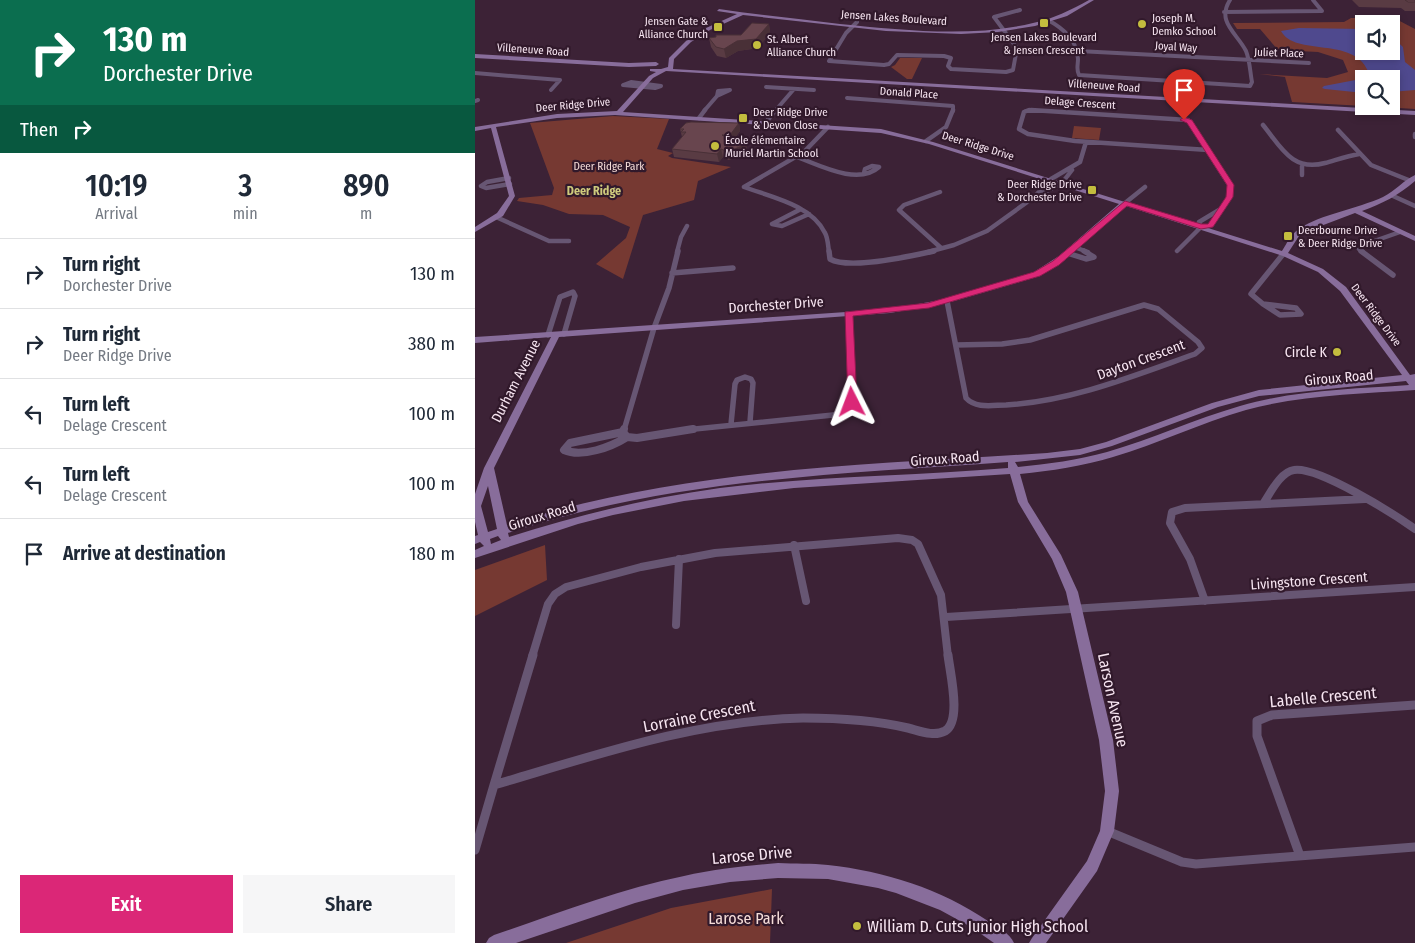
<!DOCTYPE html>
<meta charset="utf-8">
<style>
:root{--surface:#fff;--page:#f6f6f7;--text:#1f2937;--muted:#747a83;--line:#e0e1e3;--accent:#db2777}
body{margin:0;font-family:"Fira Sans Condensed",sans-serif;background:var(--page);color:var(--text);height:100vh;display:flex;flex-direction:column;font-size:19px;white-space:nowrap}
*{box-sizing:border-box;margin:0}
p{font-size:16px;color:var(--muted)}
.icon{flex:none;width:28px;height:28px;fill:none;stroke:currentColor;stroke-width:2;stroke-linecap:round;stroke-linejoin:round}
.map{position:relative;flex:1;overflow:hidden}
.sheet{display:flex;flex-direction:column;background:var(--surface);width:475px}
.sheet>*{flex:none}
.guide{background:#0b6e4f;color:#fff;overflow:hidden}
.controls{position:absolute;left:880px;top:15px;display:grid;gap:10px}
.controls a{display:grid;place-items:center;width:45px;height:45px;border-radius:0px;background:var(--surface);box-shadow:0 2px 8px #0003;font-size:25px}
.pin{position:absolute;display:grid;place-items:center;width:42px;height:42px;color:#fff;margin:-51px -21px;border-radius:50% 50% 50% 0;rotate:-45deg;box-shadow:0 0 5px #0007}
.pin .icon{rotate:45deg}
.me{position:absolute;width:55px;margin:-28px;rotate:357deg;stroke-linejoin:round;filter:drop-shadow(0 0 4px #0008)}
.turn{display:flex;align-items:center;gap:18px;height:105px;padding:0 20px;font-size:22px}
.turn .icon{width:65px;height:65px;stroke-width:2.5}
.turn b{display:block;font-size:35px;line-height:42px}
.then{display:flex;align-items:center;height:48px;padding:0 20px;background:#0003;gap:10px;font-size:19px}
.eta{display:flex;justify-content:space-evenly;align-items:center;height:85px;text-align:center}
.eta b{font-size:30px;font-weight:600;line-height:35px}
.cta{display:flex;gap:10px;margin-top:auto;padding:10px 20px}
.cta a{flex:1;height:58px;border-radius:0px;background:var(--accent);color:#fff;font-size:20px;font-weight:600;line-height:58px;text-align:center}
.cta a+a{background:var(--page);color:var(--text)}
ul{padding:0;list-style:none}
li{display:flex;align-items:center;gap:15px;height:70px;padding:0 20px;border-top:1px solid var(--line)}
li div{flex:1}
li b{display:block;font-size:19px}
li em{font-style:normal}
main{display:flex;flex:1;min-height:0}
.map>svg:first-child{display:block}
</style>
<main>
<section class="sheet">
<div class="guide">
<div class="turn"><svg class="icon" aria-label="right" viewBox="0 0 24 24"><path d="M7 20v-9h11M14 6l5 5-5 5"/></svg><div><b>130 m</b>Dorchester Drive</div></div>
<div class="then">Then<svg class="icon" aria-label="right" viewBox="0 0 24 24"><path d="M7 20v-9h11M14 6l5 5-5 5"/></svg></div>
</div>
<div class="eta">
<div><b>10:19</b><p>Arrival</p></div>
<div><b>3</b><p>min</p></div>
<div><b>890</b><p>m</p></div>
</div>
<ul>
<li><svg class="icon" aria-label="right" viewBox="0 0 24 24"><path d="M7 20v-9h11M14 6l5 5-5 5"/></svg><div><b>Turn right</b><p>Dorchester Drive</p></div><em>130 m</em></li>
<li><svg class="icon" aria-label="right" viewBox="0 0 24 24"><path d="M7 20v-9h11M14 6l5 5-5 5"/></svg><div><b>Turn right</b><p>Deer Ridge Drive</p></div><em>380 m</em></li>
<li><svg class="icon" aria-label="left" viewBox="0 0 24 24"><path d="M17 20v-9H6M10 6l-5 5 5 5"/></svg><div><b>Turn left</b><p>Delage Crescent</p></div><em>100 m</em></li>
<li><svg class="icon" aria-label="left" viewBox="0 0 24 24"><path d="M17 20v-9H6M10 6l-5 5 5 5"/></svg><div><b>Turn left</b><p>Delage Crescent</p></div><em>100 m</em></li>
<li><svg class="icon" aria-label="arrive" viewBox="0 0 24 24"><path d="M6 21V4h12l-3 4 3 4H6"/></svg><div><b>Arrive at destination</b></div><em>180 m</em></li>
</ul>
<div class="cta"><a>Exit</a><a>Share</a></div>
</section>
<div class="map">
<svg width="940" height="943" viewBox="0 0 940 943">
<rect width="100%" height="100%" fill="#3c2236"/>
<!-- green -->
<path fill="#763932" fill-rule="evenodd" d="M876,18H919L940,29V109L892,106H916V79H889V106L817,102L810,77L784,74L852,78L873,72L868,60L843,52L803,50L785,29H762L758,23L869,22ZM889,24H916V51H889Z
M425,58H447L437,79H432L416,67L420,65Z
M138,116L194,119L182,149L198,153L193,156L197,158L256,167L223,181L219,200L168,215L148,279L121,264L151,238L155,227L128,215L94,214L68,205L42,201L44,198L77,195L79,188L55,123Z
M599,126L626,128L624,140L597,138Z
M70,545L72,580L0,616V570Z
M297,889L295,943H91L196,908Z"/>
<!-- water -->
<path fill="#4f498e" d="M824,28L889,29V51H916V36L928,47L930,62L940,70V90L916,92V79H889V93L850,89L847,88L849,86L891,78L893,71C878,36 820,57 806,31Z"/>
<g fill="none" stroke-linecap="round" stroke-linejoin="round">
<!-- street-far4 -->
<path stroke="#675673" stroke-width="4" d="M749,12L847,11L838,0
M573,20C589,29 602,40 603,59C603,65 601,70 604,75L775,86L777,82C775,72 775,61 771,51C762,33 741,22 755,0
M382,22L371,33L354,61L409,65L414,64L422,55L469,56L476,58L473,66L476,69L531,72L538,70L542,48L519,17L545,10
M603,51L834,63
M0,73L85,80L76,90
M156,82L186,86L180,88L148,85Z
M291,87L339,90
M255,90L242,96L243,91Z
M372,98L478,106V111
M0,101L3,100
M229,111L242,96
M300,111L319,89
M551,111H576"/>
<!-- street-far3 -->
<path stroke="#675673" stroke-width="4.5" d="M554,110L549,112L544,129L553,134L600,141L733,150
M556,110L713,120L755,186C755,202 744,214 735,226L726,227
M224,118L230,110
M291,122L301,110
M788,125C806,147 817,172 850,163C861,160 872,156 884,154
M353,127L329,152L269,187C296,197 337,205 350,233C353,238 353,246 354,252
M863,130L896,165L936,181
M940,134V137
M451,141L471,127L478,110
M322,157C344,165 383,186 404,167L397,166L390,169L389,173
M827,166V175
M34,178L12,182L6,186L11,188L35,184
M465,192L429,205L424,210L465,247
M562,194L576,179L605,162L611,142
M918,196L940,206
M650,203L670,187
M326,209L297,224L307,226L334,214
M21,217L74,241H94
M726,227L724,222L744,210
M599,247L613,252
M702,251L726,227
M202,252L206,237L212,226
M453,252L479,245L512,231L555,200L587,183L597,170
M888,252L884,249L888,245L925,232"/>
<!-- street-far2 -->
<path stroke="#675673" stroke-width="5.5" d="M354,251L355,259C374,270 437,256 459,251
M886,251L918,275
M592,253L611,259L619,257L609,251
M197,273L258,268
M472,301L491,398C501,409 518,405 531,405C597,401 658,376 720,354L727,348L723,342L683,309L669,305L555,340L527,344L481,345
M788,304L821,308L826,314L805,315Z
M788,304L776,294L809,253
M73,335L85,297L98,292L100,296L89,334
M256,424L260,384L262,380L270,377L276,379L278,383L275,422
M149,430L179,328L194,288L203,251
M210,430L358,415L373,410L377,402L373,314"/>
<!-- street-far1 -->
<path stroke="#675673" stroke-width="8" d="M148,432L152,437L162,438L218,429
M148,432L149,429
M148,432L95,443L89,450C107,458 136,447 152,437
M788,504C795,494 805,472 819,470C843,466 919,514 940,529
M319,545L331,601
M730,601L715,559L695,523L697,512L710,508L890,499
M471,617L940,587
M201,625L204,559
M57,657L73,604L80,594L91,587L166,567L240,553L423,538L437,540L443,544L466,595L473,657"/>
<!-- street -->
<path stroke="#675673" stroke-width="9" d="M19,785L58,655
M19,785C121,755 222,720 328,718C363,718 399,720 433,728C445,731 459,737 470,731C487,721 475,673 473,655
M632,831L707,862L721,864L940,847
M0,850L19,785
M825,856L782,736V721L797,715L940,705"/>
<!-- secondary -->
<path fill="#886d9b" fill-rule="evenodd" d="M614,0H619L592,16L560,26L523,32L486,34L411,31L268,15L235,30L216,42L199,59L198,69L940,111V115L191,71L178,78L148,112L406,129L458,142L807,251C812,243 816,234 824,229C846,214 882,209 908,197C920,191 929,180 940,175V181C924,195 907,204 887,211L940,236V241L880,213L830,232L824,236L813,253L848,269L871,287L935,375L940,374V390C884,394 826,395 771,410C725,423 683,444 638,457C608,466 576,471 545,474L553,502L586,555L603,592L638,740L644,791L639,831L622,871L571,943H554L557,938L612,861L625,831L630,791L624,740L591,592L577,559L543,502L535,474L319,488L209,501L138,515L103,524L0,558V550L9,546L5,542L0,544V536L3,535L0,522V494L9,468L76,337L0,343V337L415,309L471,299L559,272L584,256L644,204L454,144L406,133L140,115L82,118L21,127L40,196L28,216L0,232V227L22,213L34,196L16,128L0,131V127L82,114L142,111L174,76L181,72L175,71V69H186L193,67L194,58L212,40L231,28L262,14L242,11L244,9C284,15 324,19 365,24C427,30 496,38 558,23C578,19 596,10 614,0ZM651,206L808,256L843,272L865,291L927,375L784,390L737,403L631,442L605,449L572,453C391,465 206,468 32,525L19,468L84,337L415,313L472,303L565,276L590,260ZM931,381L934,385C877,389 820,390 765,406C720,419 677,439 632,452C603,460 573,464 543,467L540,462L605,455L637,446L743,407L784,396ZM533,462V468C437,476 341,476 245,488C173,498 103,515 34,537L33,533C195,479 365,474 533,462ZM13,486L22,529L13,532L6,506ZM23,536L26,540L16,544L15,539Z
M0,54L154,63L181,62L184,64L181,66L154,67L0,58Z
M303,863C320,864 337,863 353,865C409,871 466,889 513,921C522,927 535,933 539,943H519L496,927L465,910L421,893L403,888L353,879L303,878L255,882L208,890L160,903L41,943H11L14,938L19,935C81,914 144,889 209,876C240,869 272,866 303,863Z"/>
</g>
<!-- wall -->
<path fill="#593b43" d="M877,0H940V11H930L926,8L884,7Z
M294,24L295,33L283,48L263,51L251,58L242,56L236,47L234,38L266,35Z
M264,123L265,131L259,139L271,144L272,152L254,160L248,157L244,162L199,157L197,149L207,137L205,129Z"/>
<!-- shaded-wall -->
<path fill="#493037" d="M294,24L295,33L283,48L263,51L251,58L249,49L262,41Z
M264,123L265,131L256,143L255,135Z
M271,144L272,152L254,160L253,152Z
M246,149L248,157L244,162L242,154Z"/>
<!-- building -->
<path fill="#68454e" stroke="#493037" d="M930,0H940V2H933Z
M277,23L294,24L281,39L262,41L249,49L241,47L234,38L241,37V35H266Z
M216,122L264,123L255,135H247L271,144L253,152L246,149L242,154L197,149L211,132H206L209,129H205L211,123Z"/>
<!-- route -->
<path fill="#db2777" stroke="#8e194d" d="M709,117L717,120L759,185L758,197L738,227L726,229L652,206L584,265L565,276L454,308L378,316L382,402L377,405L373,404L370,312L453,303L559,272L578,261L650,201L726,224H733L751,197L752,185L712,123L705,120Z"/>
<!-- markers -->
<g fill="#c3bd3e" stroke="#31192b" stroke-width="2">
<rect x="564" y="18" width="10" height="10" rx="2.5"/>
<circle cx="667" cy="24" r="5"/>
<rect x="238" y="22" width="10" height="10" rx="2.5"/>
<circle cx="282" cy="45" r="5"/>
<rect x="263" y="113" width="10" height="10" rx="2.5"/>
<circle cx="240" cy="146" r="5"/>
<rect x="612" y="185" width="10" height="10" rx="2.5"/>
<rect x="808" y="231" width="10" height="10" rx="2.5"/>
<circle cx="862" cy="352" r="5"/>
<circle cx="382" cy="926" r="5"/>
</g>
<g text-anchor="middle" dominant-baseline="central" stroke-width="4.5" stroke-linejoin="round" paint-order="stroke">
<!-- far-street labels -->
<g font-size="11" fill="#f7e5f1" stroke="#31192b">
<text transform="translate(419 18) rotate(4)">Jensen Lakes Boulevard</text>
<text transform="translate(701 47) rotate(4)">Joyal Way</text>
<text transform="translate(58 50) rotate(4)">Villeneuve Road</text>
<text transform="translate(804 53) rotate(2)">Juliet Place</text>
<text transform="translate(629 86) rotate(4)">Villeneuve Road</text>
<text transform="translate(434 93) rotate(4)">Donald Place</text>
<text transform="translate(605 103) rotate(4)">Delage Crescent</text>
<text transform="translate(98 105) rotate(-5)">Deer Ridge Drive</text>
<text transform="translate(503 146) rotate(17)">Deer Ridge Drive</text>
<text transform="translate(901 315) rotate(53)">Deer Ridge Drive</text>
</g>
<!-- far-poi labels -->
<g font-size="11" fill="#f7e5f1" stroke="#31192b" text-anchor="start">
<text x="677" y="18">Joseph M.<tspan x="677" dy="13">Demko School</tspan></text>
<text x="233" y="21" text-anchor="end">Jensen Gate &amp;<tspan x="233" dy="13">Alliance Church</tspan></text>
<text x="569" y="37" text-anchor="middle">Jensen Lakes Boulevard<tspan x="569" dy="13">&amp; Jensen Crescent</tspan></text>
<text x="292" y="39">St. Albert<tspan x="292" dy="13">Alliance Church</tspan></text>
<text x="278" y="112">Deer Ridge Drive<tspan x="278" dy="13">&amp; Devon Close</tspan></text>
<text x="250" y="140">École élémentaire<tspan x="250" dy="13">Muriel Martin School</tspan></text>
<text x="607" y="184" text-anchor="end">Deer Ridge Drive<tspan x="607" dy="13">&amp; Dorchester Drive</tspan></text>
<text x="823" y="230">Deerbourne Drive<tspan x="823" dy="13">&amp; Deer Ridge Drive</tspan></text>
</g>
<!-- far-park labels -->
<g font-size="11" fill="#f5dcd8" stroke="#31192b">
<text x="134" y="166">Deer Ridge Park</text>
</g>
<!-- far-neighbourhood labels -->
<g font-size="12" font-weight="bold" fill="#ceca7c" stroke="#31192b">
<text x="119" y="191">Deer Ridge</text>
</g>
<!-- street labels -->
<g font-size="14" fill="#f7e5f1" stroke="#31192b">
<text transform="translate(301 305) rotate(-4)">Dorchester Drive</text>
<text transform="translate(666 360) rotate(-20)">Dayton Crescent</text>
<text transform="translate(864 378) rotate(-5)">Giroux Road</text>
<text transform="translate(41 381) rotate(-63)">Durham Avenue</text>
<text transform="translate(470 459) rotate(-4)">Giroux Road</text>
<text transform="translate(67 516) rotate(-17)">Giroux Road</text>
<text transform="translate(834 581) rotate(-4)">Livingstone Crescent</text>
</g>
<!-- poi labels -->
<g font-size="14" fill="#f7e5f1" stroke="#31192b" text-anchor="end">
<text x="852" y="352">Circle K</text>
</g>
<!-- near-street labels -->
<g font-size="16" fill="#f7e5f1" stroke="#31192b">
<text transform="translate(848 697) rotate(-5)">Labelle Crescent</text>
<text transform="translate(638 700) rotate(78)">Larson Avenue</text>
<text transform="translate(224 716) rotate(-11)">Lorraine Crescent</text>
<text transform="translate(277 855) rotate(-5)">Larose Drive</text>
</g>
<!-- near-park labels -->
<g font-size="16" fill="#f5dcd8" stroke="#31192b">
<text x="271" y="918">Larose Park</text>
</g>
<!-- near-poi labels -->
<g font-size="16" fill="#f7e5f1" stroke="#31192b" text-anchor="start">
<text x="392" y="926">William D. Cuts Junior High School</text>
</g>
</g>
</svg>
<div class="controls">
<a><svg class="icon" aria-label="sound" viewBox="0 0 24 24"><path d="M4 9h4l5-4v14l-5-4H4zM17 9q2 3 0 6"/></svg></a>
<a><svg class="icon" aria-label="search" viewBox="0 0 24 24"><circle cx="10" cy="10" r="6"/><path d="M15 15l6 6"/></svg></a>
</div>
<div class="pin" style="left:709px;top:120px;background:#d93025"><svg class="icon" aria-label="arrive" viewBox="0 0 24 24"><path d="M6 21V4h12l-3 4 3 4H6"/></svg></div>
<svg class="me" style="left:377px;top:402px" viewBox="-20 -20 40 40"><path d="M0-17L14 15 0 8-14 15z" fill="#db2777" stroke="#fff" stroke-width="4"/></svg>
</div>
</main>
